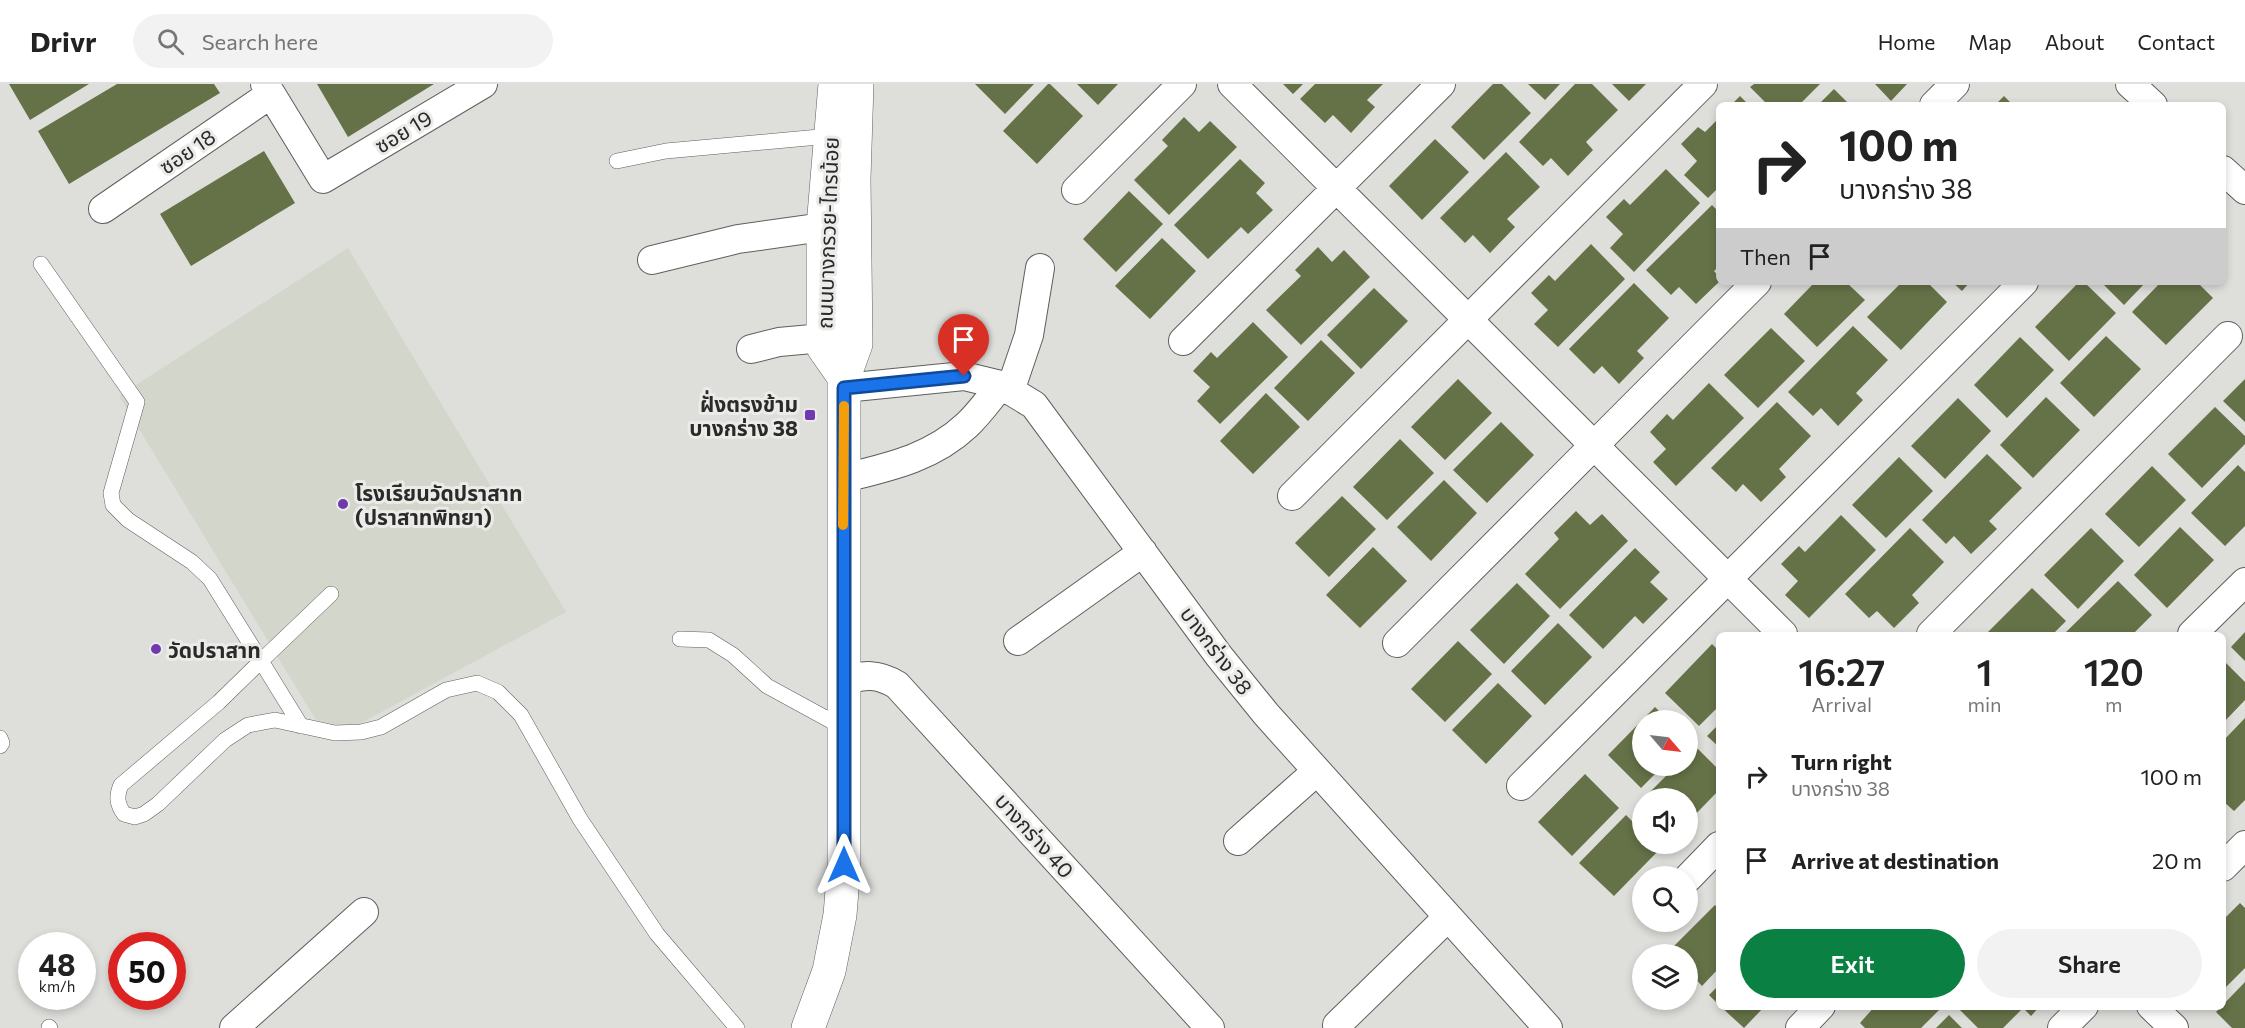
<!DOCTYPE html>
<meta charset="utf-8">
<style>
:root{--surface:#fff;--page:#f2f2f2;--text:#222;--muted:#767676;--line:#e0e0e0;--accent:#0b8043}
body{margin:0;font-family:Commissioner,"Noto Sans Thai",sans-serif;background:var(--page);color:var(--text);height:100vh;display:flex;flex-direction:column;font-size:22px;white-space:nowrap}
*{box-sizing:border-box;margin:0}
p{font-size:20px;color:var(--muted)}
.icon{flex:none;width:33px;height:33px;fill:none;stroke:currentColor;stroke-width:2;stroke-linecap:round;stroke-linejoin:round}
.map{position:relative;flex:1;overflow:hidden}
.panel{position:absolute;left:1716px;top:548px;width:510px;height:378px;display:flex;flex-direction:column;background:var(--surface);border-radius:9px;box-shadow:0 3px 9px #0003}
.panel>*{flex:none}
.guide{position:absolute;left:1716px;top:18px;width:510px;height:183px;border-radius:9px;box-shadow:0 3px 9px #0003;background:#fff;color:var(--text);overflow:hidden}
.needle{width:39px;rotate:118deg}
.buttons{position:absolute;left:1632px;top:626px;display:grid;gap:12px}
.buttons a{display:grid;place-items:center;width:66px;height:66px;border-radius:50%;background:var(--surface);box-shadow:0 3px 9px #0003;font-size:30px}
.speed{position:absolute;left:18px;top:848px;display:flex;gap:12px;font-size:30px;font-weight:700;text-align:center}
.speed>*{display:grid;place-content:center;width:78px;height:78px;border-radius:50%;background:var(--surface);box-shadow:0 3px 9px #0003;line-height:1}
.speed small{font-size:15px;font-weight:400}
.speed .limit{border:9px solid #d22;background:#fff;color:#111}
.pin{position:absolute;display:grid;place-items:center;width:51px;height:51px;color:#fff;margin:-62px -26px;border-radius:50% 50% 50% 0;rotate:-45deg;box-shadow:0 0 6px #0007}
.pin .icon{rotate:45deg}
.me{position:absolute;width:66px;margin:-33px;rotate:0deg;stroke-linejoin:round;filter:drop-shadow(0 0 4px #0008)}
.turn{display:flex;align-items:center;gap:21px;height:126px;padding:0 24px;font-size:27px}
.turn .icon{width:78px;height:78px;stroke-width:2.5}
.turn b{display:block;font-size:42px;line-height:51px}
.then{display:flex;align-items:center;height:57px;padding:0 24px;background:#0003;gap:12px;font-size:22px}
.eta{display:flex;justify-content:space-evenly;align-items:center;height:102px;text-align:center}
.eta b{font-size:36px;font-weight:600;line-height:42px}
.primary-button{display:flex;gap:12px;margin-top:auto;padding:12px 24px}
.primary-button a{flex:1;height:69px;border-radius:36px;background:var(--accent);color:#fff;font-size:24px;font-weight:600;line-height:69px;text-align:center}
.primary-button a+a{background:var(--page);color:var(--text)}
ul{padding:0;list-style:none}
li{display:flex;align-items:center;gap:18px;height:84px;padding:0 24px}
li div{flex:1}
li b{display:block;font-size:22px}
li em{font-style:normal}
header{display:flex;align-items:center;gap:36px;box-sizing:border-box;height:84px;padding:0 30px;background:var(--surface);border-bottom:2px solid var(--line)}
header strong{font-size:28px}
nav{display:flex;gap:33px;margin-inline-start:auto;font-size:21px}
.search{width:420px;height:54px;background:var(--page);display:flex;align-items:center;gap:15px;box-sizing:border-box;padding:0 21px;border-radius:33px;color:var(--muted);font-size:22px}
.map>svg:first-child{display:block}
</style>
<header>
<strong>Drivr</strong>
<div class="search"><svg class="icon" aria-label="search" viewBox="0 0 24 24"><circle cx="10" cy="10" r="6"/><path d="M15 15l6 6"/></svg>Search here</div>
<nav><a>Home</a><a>Map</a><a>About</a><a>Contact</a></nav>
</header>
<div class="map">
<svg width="2245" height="944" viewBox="0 0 2245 944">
<rect width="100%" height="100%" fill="#dedfdb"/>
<!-- built -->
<path fill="#d2d6cb" d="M348,164L566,528L352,644L316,636L119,312Z"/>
<!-- building -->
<path fill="#657247" d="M9,0H89L30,36Z
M117,0H214L220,9L69,100L38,47Z
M317,0H434L348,53Z
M975,0H1034L1005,30Z
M1048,0H1050L1083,32L1037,80L1003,47Z
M1077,0H1118L1098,21Z
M1283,0H1303L1293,10Z
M1315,0H1383L1367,16L1375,23L1351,49L1333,31L1325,39L1300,15Z
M1493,0H1502L1531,29L1484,76L1451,43Z
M1528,0H1560L1545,16Z
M1575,0H1592L1618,26L1586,58L1593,66L1568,92L1551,74L1543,82L1519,58Z
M1612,0H1646L1629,17Z
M1754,0H1820L1799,21H1768L1750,3Z
M1875,0H1907L1891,17Z
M1834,5L1850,21H1818Z
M1740,12L1749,21H1731Z
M2004,12L2013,21H1995Z
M1184,33L1199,48L1210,37L1237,63L1169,131L1134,96L1168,62L1162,56Z
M1719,34V103L1708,114L1684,91L1697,77L1681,60L1698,43L1705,48Z
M1435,55L1469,88L1422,136L1389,102Z
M264,67L295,119L191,182L160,130Z
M1506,68L1540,103L1507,135L1515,143L1490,169L1473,151L1465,159L1440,134Z
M1240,75L1265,99L1256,109L1273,126L1248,150L1241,143L1208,175L1174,141Z
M1666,85L1700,119L1634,188L1610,164L1623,150L1606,133L1624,115L1630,121Z
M1129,107L1163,140L1116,188L1083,155Z
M1712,121L1719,128V182L1714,187L1719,193V198L1696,220L1679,203L1671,211L1646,186Z
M1162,154L1196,187L1150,235L1115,202Z
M1591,160L1625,195L1558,263L1534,240L1548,226L1531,209L1549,191L1555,197Z
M1318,163L1332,178L1344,166L1370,193L1301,261L1266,226L1301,192L1295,186Z
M1815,198H1846L1865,216L1817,263L1784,230Z
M1902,198H1927L1947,218L1901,266L1867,233Z
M1952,198H1970L1962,207Z
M2079,198H2084L2116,229L2069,277L2035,243Z
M2101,198H2146L2124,221Z
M2161,198H2197L2213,214L2166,261L2132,228Z
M1634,199L1669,234L1637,267L1644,274L1619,300L1602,282L1594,290L1569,265Z
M1374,204L1408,237L1361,285L1327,251Z
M1253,238L1288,273L1220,340L1197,317L1210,303L1193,287L1211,268L1217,274Z
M1853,242L1888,276L1856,309L1863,316L1838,342L1821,324L1813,332L1788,308Z
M1771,244L1805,277L1758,324L1724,291Z
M2106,252L2141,285L2094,333L2060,299Z
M2020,253L2054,286L2007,334L1974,301Z
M1321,256L1355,289L1308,337L1274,304Z
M1458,295L1492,329L1445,376L1411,343Z
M2245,295V338L2223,317Z
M1709,299L1744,334L1676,402L1653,378L1666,365L1650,348L1667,330L1673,336Z
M1266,309L1300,343L1253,390L1220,357Z
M2046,313L2080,346L2033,394L2000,361Z
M1958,314L1991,347L1945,395L1911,362Z
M1777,318L1811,352L1779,385L1786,393L1761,418L1743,400L1736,408L1711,384Z
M2215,323L2245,352V360L2202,404L2168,370Z
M1501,338L1534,371L1487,419L1453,386Z
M1400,355L1434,389L1387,436L1353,403Z
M1987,370L2022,404L1989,437L1997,445L1971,470L1954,452L1946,460L1922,436Z
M1899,373L1933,407L1886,454L1852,421Z
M2238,381L2245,388V442L2225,462L2191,429Z
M2152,382L2186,416L2139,463L2105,430Z
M1444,396L1477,429L1431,477L1397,443Z
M1342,412L1376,445L1329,493L1295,459Z
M1576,427L1590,441L1602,430L1628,457L1560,525L1525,490L1559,455L1554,449Z
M1841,431L1876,466L1809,534L1785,511L1798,497L1781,480L1799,462L1805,468Z
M2180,443L2214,476L2167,524L2134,491Z
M1910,444L1944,478L1912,511L1919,519L1894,544L1877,527L1869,534L1845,510Z
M2091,444L2124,477L2078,525L2044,491Z
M1373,463L1407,497L1360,544L1326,511Z
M1635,464L1660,488L1650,498L1668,515L1643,540L1635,532L1603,565L1569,531Z
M2118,497L2152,531L2133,550H2064Z
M1517,499L1550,532L1504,580L1470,546Z
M2032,504L2066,537L2053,550H1986Z
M1558,539L1592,573L1545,621L1511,587Z
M2245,548V577L2231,563Z
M1458,557L1492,590L1445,638L1411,605Z
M1712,560L1719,567V622L1699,642L1665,609Z
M2223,576L2245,598V616L2223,639Z
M1498,599L1532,632L1486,680L1452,646Z
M1655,623L1668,636H1642V681H1664L1641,704L1608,671Z
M2245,634V716L2234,727L2223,717V657Z
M1719,640V663L1707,652Z
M1695,662L1719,686V706L1688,738V714H1652L1648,710L1677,681H1688V670Z
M1585,690L1619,724L1572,772L1538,738Z
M1626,731L1642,747V759H1654L1660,765L1614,812L1579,779Z
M2240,819L2245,824V884L2223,906V836Z
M1715,821L1719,825V884L1702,902L1688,887V870L1668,868Z
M2245,898V944H2232L2216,928Z
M1719,901V921L1709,911Z
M1720,922H1765L1744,944Z
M1875,922H1939L1941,924L1921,944H1865L1860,939Z
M1956,922H2040L2031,932L2023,924L2003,944H1978Z
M1949,931L1962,944H1936Z"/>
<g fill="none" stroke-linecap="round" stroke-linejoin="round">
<!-- service casing -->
<g stroke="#5f605d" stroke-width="16">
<path id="service" d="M617,77L666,67L830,52
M41,180L137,318L111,409L113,421L128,436L192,478L210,495L261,577L331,510
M680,555L709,556L733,571L767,602L844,644
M301,642L261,577L219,618L121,701C116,712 117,720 124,730L135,733L144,730L158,720L225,656L248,641L275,636L335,649L361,648L381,643L446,606L477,599L498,608L521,631L580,735L657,850L737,944
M0,654L2,659L0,662
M49,943L50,944"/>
</g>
<!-- minor casing -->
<g stroke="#5f605d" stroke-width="30">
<path id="minor" d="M265,0L323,95L483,0
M1232,0L1783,550
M2130,0L2153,21
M1934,21L1955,0
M2223,86L2245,106
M1076,106L1182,0
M103,125L271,10
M652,176L738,155L823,143
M1183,257L1441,0
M751,265L779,258L823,254
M844,304L964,292L1001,301L1034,321L1219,572L1266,630L1548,944
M1010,307L1029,251L1040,184
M844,394C889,383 932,374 967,341C980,329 990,314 1001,301
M1292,412L1703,0
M1931,550L2228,252
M2192,550L2245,498
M1018,557L1143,468
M1397,559L1757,198
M843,596C866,591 877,589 897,601L1210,944
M1521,702L2024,198
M1238,757L1317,687
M2223,783L2245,761
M1688,794L1719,762
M2151,922L2174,944
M1337,941L1448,833
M234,944L364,828
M1800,944L1821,922
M2062,944L2084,922"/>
</g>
<!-- secondary casing -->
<g stroke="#5f605d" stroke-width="34">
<path id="secondary" d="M835,0L823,143V263L844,293
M808,944L829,887L840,831L844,781V293L856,260L854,95L857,0"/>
</g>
<!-- service -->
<use href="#service" stroke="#fff" stroke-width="15"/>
<!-- minor -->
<use href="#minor" stroke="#fff" stroke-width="28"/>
<!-- secondary -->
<use href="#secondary" stroke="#fff" stroke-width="33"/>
</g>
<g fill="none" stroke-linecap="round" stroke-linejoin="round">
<!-- route casing -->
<g stroke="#114b97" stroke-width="15">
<path id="route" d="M844,781V304L964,292"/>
</g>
<!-- route -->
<use href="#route" stroke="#1a73e8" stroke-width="10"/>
<!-- slow -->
<path stroke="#f59e0b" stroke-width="10" d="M843,441L844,322"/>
</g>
<!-- markers -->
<g fill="#7239af" stroke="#ebece9" stroke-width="2">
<rect x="804" y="325" width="12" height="12" rx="3"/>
<circle cx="343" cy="420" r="6"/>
<circle cx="156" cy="565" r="6"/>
</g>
<g text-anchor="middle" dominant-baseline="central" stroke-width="6" stroke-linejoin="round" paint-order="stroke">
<!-- street labels -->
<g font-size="21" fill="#2a2a29" stroke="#ebece9">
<text transform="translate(403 47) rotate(-31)">ซอย 19</text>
<text transform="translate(187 67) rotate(-34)">ซอย 18</text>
<text transform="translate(827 149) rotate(-88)">ถนนบางกรวย-ไทรน้อย</text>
<text transform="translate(1217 566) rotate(53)">บางกร่าง 38</text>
<text transform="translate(1035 751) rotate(48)">บางกร่าง 40</text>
</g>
<!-- poi labels -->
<g font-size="21" font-weight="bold" fill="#2a2a29" stroke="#ebece9" text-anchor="start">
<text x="798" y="319" text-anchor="end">ฝั่งตรงข้าม<tspan x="798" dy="24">บางกร่าง 38</tspan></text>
<text x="355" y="408">โรงเรียนวัดปราสาท<tspan x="355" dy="24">(ปราสาทพิทยา)</tspan></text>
<text x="168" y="565">วัดปราสาท</text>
</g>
</g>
</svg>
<div class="buttons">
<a><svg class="needle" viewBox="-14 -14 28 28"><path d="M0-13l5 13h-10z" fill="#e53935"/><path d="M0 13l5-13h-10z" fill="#767676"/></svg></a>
<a><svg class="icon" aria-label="sound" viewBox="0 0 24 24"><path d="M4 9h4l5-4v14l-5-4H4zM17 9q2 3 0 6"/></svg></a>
<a><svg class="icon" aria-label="search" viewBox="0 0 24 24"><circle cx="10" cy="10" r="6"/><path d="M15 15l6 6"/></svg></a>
<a><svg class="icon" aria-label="layers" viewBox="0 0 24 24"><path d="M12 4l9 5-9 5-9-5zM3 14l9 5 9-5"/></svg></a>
</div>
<div class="speed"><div>48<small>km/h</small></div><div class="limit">50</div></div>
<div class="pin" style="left:964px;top:292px;background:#d93025"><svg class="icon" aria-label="arrive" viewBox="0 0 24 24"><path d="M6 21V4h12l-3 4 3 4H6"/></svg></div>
<svg class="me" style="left:844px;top:781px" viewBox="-20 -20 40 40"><path d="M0-17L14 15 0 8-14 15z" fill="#1a73e8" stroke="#fff" stroke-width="4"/></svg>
<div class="guide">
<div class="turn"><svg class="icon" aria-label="right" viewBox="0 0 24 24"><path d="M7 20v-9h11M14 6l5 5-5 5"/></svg><div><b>100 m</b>บางกร่าง 38</div></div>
<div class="then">Then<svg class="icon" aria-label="arrive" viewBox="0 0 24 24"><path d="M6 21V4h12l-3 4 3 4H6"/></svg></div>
</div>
<section class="panel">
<div class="eta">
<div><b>16:27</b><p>Arrival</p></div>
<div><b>1</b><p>min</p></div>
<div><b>120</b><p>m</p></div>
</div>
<ul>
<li><svg class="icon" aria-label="right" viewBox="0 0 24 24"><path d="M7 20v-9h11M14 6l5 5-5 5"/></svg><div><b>Turn right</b><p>บางกร่าง 38</p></div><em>100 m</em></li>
<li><svg class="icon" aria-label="arrive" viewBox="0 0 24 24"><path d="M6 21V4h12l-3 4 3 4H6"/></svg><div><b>Arrive at destination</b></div><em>20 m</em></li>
</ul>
<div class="primary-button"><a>Exit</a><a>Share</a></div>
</section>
</div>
